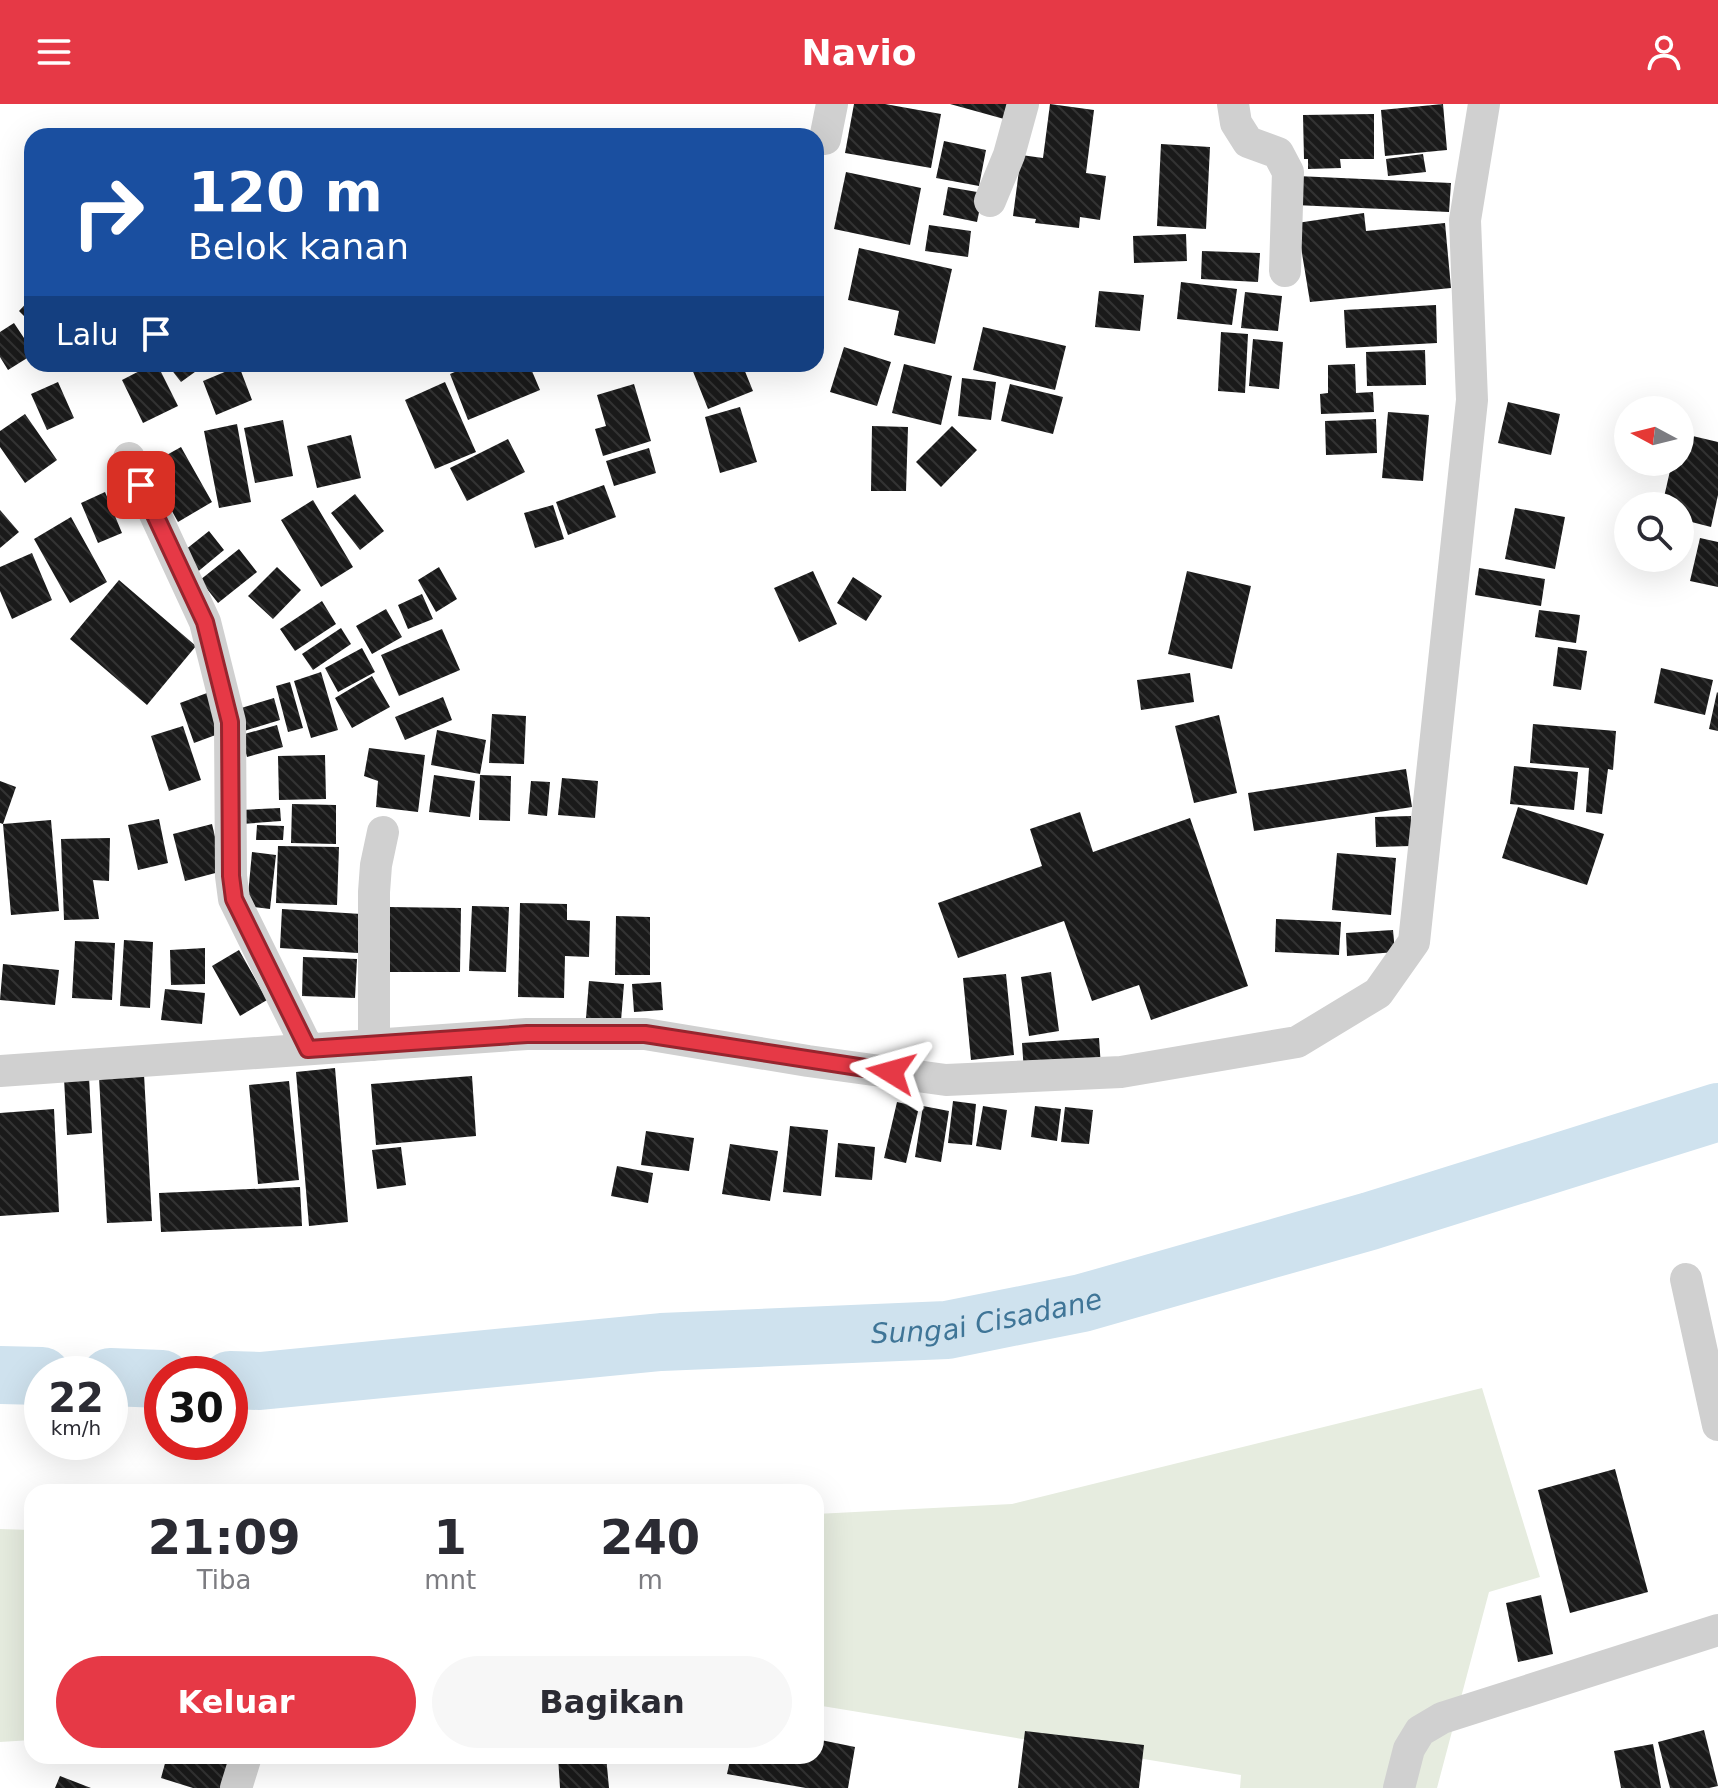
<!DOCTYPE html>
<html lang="id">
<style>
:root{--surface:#fff;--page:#f7f7f7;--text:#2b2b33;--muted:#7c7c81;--accent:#e63946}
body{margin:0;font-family:"DejaVu Sans",sans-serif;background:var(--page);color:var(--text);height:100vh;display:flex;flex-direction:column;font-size:30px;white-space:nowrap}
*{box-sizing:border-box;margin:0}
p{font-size:26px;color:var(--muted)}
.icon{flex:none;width:44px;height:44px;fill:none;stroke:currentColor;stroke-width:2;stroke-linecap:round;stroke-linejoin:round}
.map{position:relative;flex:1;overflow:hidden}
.side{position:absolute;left:24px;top:1380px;width:800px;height:280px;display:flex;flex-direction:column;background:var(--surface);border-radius:24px;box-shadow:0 8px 32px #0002}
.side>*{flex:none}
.guide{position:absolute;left:24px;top:24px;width:800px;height:244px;border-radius:24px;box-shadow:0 8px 32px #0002;background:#1a4fa0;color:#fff;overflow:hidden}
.needle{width:52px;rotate:277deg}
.buttons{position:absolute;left:1614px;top:292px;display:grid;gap:16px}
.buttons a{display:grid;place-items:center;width:80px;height:80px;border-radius:50%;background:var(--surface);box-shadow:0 8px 32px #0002;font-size:40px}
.speed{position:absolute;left:24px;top:1252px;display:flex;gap:16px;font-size:40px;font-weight:700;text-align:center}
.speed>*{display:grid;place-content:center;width:104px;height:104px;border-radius:50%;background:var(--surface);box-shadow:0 8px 32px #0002;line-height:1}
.speed small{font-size:20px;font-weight:400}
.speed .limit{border:12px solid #d22;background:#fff;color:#111}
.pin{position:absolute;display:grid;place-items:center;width:68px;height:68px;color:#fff;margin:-34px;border-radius:16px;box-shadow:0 4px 12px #0006}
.me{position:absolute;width:88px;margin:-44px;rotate:278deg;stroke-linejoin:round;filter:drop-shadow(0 0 6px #0008)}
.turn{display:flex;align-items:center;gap:28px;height:168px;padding:0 32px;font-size:36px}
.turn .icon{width:104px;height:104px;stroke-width:2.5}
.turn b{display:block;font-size:56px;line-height:68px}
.then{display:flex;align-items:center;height:76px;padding:0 32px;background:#0003;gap:16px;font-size:30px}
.eta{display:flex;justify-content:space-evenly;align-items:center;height:136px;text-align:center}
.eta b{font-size:48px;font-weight:700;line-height:56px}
.action{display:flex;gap:16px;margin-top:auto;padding:16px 32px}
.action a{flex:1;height:92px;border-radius:48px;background:var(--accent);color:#fff;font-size:32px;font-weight:700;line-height:92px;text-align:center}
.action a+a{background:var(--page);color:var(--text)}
header{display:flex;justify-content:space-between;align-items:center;height:104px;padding:0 32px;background:var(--accent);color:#fff;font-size:36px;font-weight:700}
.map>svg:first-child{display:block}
</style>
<header><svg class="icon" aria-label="menu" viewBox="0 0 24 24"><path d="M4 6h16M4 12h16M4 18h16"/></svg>Navio<svg class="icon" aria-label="person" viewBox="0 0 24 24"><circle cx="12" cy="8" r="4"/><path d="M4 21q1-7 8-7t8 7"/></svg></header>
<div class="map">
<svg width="1718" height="1684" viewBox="0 0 1718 1684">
<defs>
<pattern id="building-back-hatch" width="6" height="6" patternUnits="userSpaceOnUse" patternTransform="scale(2)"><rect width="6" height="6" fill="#1a1a1a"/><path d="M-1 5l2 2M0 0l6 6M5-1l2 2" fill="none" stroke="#333"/></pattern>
</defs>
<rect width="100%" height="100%" fill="#fff"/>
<!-- grass -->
<path fill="#e6ecdf" d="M1482,1284L1540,1473L1489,1488L1437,1684H1240L1241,1671L816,1601V1410L1012,1400Z
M0,1425L32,1426V1636L0,1638Z"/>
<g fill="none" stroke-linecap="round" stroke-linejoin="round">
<!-- river -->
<g stroke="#cfe2ee" stroke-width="58">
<path d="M0,1271L42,1272"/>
<path d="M110,1273L162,1275"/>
<path id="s1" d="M230,1276L260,1277L661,1238L947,1226L1082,1199L1370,1117L1718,1008"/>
</g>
</g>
<!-- building -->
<path fill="url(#building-back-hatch)" d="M854,0H885L941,10L931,64L845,49Z
M950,0H1020L1015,18Z
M1050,0L1094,6L1086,69L1106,72L1100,116L1080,113L1079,124L1035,119L1036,115L1013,112L1021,51L1043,54Z
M1443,0L1447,46L1385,52L1381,6Z
M1374,10V55H1340L1341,64L1308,65V55H1304L1303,11Z
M944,37L986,46L979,82L936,74Z
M1161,40L1210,43L1206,125L1157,122Z
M1423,50L1426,68L1388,72L1386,55Z
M846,68L921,84L910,141L834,125Z
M1297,72L1451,79L1449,108L1295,101Z
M948,83L983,89L977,118L943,111Z
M1364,109L1366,127L1445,119L1451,184L1310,198L1297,119Z
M929,121L971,127L968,153L925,147Z
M1186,130L1187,157L1134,159L1133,132Z
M859,144L952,165L935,240L894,231L899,207L848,196Z
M1202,147L1260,149L1258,178L1201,175Z
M1181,178L1237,185L1232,221L1177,215Z
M1099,187L1144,191L1140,227L1095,223Z
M1245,188L1282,192L1278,227L1241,224Z
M32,193V220L19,207Z
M1436,201L1437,239L1346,244L1344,206Z
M14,219L32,246V251L8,266L0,253V228Z
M983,223L1066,242L1055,286L973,266Z
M1221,228L1248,230L1245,289L1218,287Z
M1253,235L1283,238L1279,285L1249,282Z
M844,243L891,258L877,302L830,288Z
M1425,246L1426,281L1367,282L1366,248Z
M153,260H157L178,302L143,319L122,276Z
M167,260H206L181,278Z
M474,260H529L540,286L468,316L450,270Z
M690,260H742L753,287L708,305Z
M904,260L952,272L941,321L892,309Z
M1355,260L1356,289L1373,288L1374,308L1321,310L1320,290L1328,289V261Z
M239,262L252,296L216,311L203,277Z
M962,274L996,278L991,316L958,312Z
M58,278L74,314L47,326L31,290Z
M445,278L476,348L435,365L405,296Z
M634,280L651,337L603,352L595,325L606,322L597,291Z
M1010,280L1063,293L1053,330L1001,317Z
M1508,298L1560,310L1551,351L1498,339Z
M740,303L757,358L720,369L705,313Z
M1388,308L1429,311L1423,377L1382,374Z
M25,310L57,356L25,379L0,343V327Z
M1376,315L1377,349L1326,351L1325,317Z
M283,316L293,372L255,379L244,324Z
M237,320L251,398L219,404L204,327Z
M872,322L908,323L906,387H871Z
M952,322L977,346L941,383L916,358Z
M1680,329L1718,338V391L1711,423L1680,415V402H1662L1672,358H1680Z
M351,331L361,374L317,384L307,342Z
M508,335L525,368L467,397L450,364Z
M181,343L212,398L178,418L147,362Z
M649,344L656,369L614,382L606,357Z
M604,381L616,413L568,431L556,398Z
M105,388L122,429L98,439L81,399Z
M355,390L384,427L360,446L331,409Z
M313,396L353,463L321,483L281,416Z
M553,401L564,435L535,444L524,409Z
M1515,404L1565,413L1555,465L1505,455Z
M0,406L19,428L0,444Z
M71,413L107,478L70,499L34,435Z
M209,427L224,446L195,470L180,450Z
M1700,434L1718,438V483L1690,477Z
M239,445L257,468L218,499L200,476Z
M32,449L52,496L12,515L0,487V463Z
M277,463L301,486L273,515L248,492Z
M439,463L457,495L436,508L418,476Z
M1479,464L1545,475L1541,502L1475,491Z
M813,467L837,520L799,538L774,484Z
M1187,467L1251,482L1232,565L1168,550Z
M853,473L882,492L866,517L837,499Z
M119,476L196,542L147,601L70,535Z
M422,490L433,515L408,525L398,501Z
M322,497L336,520L295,547L280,525Z
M386,505L402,533L372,550L356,522Z
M1539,506L1580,511L1576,539L1535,533Z
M341,524L351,540L313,566L302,550Z
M442,525L460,566L399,592L381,551Z
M1558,543L1587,547L1581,586L1553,582Z
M362,544L375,568L338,588L325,564Z
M1661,564L1713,576L1705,611L1654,599Z
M321,568L338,626L311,634L294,577Z
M1190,569L1194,598L1141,606L1137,576Z
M372,572L390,603L352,624L335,594Z
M290,578L303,624L288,628L276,582Z
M1717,588L1718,589V627L1709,625Z
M207,589L221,629L194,639L180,599Z
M443,593L452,616L405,636L395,613Z
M274,594L280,616L244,627L238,605Z
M492,610L526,612L524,660L489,659Z
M1219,611L1237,689L1194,699L1175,622Z
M1533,620L1616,627L1613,666L1608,665L1602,710L1586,708L1589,664L1530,659Z
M277,621L283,643L247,653L241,631Z
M183,622L201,676L169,687L151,632Z
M437,626L486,636L480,670L431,661Z
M369,644L425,651L418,708L376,703L378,677L364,672Z
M325,651L326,695L279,696L278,652Z
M1514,662L1578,668L1574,706L1510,700Z
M1406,665L1412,703L1254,727L1248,689Z
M434,671L475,677L470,713L429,708Z
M480,671L511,672L510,717L479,716Z
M562,674L598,677L595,714L558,711Z
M0,677L16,683L3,720L0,719Z
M531,677L550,678L547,712L528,710Z
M292,700L336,701V740L291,739Z
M1518,703L1604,730L1587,781L1502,754Z
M280,704L281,717L242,720L241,706Z
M1080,708L1093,748L1190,714L1248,882L1151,916L1139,881L1092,897L1064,817L958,854L938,799L1042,762L1030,725Z
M1411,712V742L1376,743L1375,713Z
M159,715L168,759L138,766L128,721Z
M51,716L59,807L11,811L3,720Z
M212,720L223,767L185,777L173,730Z
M257,721L284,722L283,736H256Z
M110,734L109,777L93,776L99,815L64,816L61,735Z
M278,742L339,743L337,801L276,799Z
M252,748L276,751L270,805L247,802Z
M1337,749L1396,754L1391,811L1332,806Z
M520,799L567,800V816L590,817L589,853L565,852L564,894L518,893Z
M472,802L509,803L506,868L469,867Z
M388,803L461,804L460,868H388Z
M282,805L361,810L358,849L280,844Z
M616,812L650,813V871H615Z
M1276,815L1341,818L1339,851L1275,848Z
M1393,826L1395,848L1347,852L1346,829Z
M124,836L153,838L150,904L120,902Z
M75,837L115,839L112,896L72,894Z
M205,844V880L171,881L170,846Z
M239,846L267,896L240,912L212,862Z
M303,853L357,855L355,894L302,892Z
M3,860L59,866L55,901L0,896Z
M1051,868L1059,927L1029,932L1021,873Z
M1006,870L1014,951L971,956L963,874Z
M589,877L624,880L621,917L586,914Z
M661,878L663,906L634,908L632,880Z
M165,885L205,889L202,920L161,916Z
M1099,934L1101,963L1024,968L1022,939Z
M335,964L348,1118L309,1122L296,968Z
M144,970L152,1117L107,1119L99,973Z
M472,972L476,1032L376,1041L371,980Z
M89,973L92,1029L67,1031L64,974Z
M289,977L299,1076L258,1080L249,981Z
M953,997L976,1000L972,1041L948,1039Z
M897,998L919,1003L906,1059L884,1054Z
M923,1002L949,1007L941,1058L915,1053Z
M983,1002L1007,1006L1001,1046L976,1042Z
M1035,1002L1061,1005L1057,1037L1031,1033Z
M1065,1003L1093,1006L1089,1040L1061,1038Z
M54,1005L59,1108L0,1112V1009Z
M790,1022L828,1026L821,1092L783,1088Z
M646,1027L694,1034L689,1067L641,1061Z
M838,1039L875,1043L872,1076L835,1073Z
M730,1040L778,1047L770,1097L722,1090Z
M401,1043L406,1081L377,1085L372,1046Z
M617,1062L653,1069L648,1099L611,1092Z
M300,1083L302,1122L161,1128L159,1089Z
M1615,1365L1648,1488L1570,1509L1538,1386Z
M1541,1491L1553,1550L1518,1558L1506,1499Z
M1704,1626L1718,1682L1709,1684H1670L1658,1638Z
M1025,1627L1144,1641L1139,1684H1018Z
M816,1635L855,1643L848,1684H806L727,1670L731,1652H816Z
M1653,1640L1661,1684H1621L1614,1647Z
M167,1652H231L227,1684H193L161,1674Z
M558,1652H606L609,1684H560Z
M60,1672L91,1684H55Z"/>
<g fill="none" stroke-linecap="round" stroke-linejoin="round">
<!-- minor -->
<path stroke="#d0d0d0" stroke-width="32" d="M1233,0L1236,19L1248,38L1278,49L1288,68L1285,167
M825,35L832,0
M990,97L1009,51L1023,0
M129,354L205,518L230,618L231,772L234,795L308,945
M374,941V788L376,761L383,728
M0,967L527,930H645L808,957L946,976L1121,968L1297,938L1378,889L1414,838L1472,296L1465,116L1484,0
M1686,1175L1718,1321
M236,1684L246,1652
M1399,1684L1409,1645L1420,1627L1442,1614L1718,1526"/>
</g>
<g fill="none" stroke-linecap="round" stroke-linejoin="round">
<!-- route casing -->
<g stroke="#96252e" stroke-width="20">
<path id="route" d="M141,381L205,518L230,618L231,772L234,795L308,945L527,930H645L891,968"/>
</g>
<!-- route -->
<use href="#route" stroke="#e63946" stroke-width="14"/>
</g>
<g text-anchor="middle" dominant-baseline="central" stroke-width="8" stroke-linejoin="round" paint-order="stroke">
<!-- water labels -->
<g font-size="28" font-style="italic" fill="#3f7597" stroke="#fff">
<text stroke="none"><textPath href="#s1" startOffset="760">Sungai Cisadane</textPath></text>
</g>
</g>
</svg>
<div class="buttons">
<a><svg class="needle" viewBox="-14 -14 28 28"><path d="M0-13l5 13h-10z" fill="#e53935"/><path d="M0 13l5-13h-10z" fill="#7c7c81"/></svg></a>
<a><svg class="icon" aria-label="search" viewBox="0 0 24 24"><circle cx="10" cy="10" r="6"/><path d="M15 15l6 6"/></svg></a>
</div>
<div class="speed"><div>22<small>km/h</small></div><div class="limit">30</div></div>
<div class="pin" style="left:141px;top:381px;background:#d93025"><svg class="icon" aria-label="arrive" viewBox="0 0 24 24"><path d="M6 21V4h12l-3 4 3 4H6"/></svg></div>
<svg class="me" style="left:891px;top:968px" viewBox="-20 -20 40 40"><path d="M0-17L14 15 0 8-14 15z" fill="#e63946" stroke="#fff" stroke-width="4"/></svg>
<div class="guide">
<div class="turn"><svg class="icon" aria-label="right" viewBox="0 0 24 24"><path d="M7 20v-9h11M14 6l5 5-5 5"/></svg><div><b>120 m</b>Belok kanan</div></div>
<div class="then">Lalu<svg class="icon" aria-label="arrive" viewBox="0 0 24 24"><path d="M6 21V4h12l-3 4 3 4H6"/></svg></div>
</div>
<section class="side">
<div class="eta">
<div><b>21:09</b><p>Tiba</p></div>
<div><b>1</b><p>mnt</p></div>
<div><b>240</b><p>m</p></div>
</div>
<div class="action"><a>Keluar</a><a>Bagikan</a></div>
</section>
</div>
